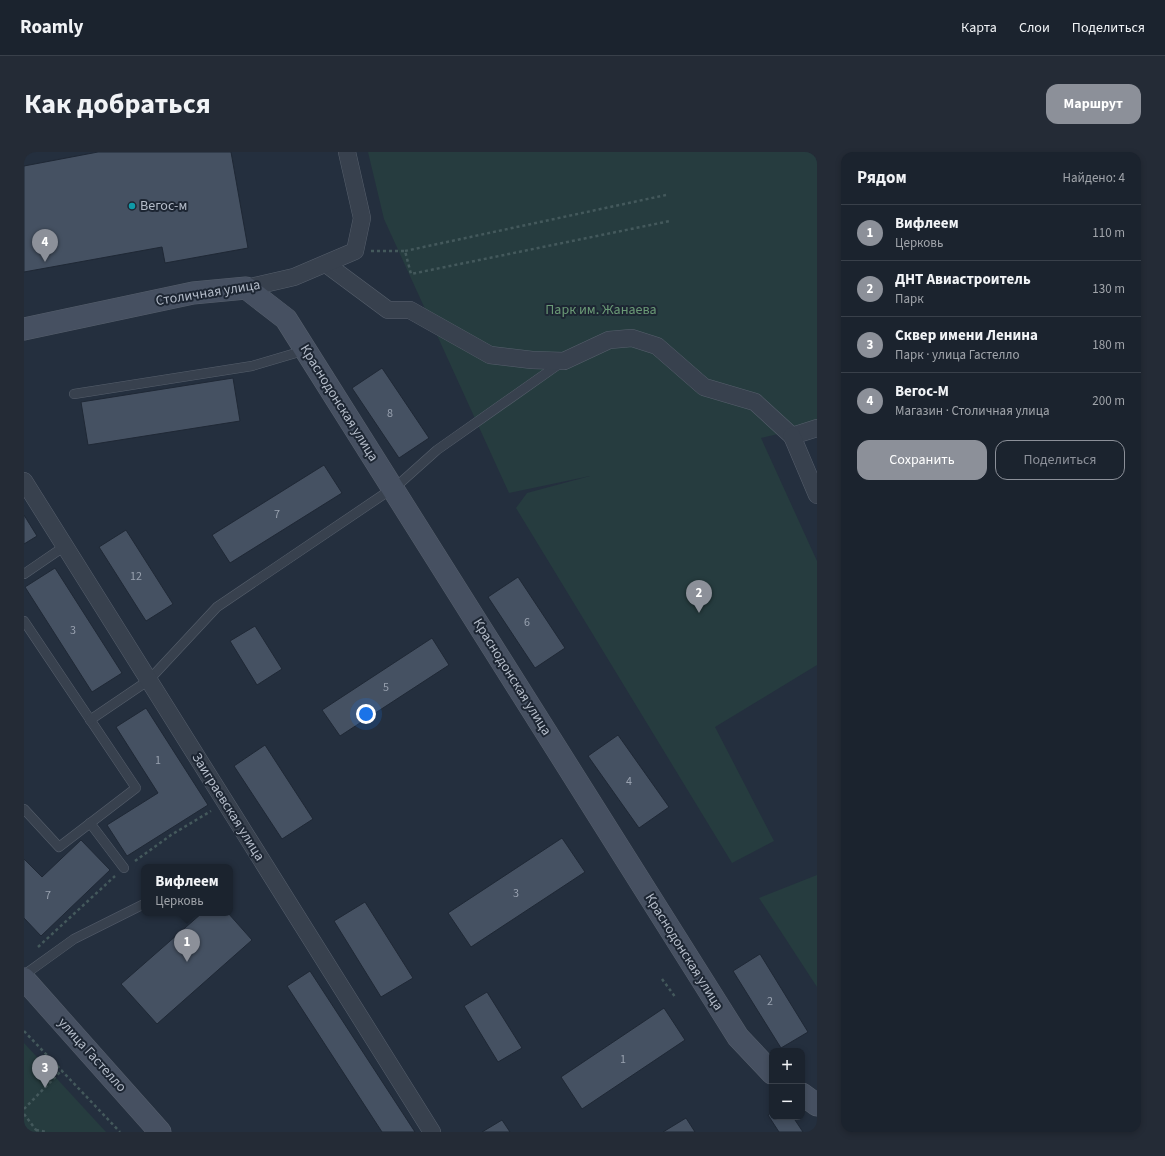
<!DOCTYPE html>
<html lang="ru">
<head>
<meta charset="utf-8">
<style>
	body { margin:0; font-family:"Source Sans 3",sans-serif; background:#242b36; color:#f1f3f6 }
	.controls { position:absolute; right:12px; bottom:12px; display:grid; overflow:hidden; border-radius:8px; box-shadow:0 2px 6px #0003 }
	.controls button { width:36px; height:36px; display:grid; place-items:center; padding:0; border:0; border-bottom:1px solid #39404a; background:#1b232e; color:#f1f3f6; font:20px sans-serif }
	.you { position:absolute; left:342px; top:562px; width:14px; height:14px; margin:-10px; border:3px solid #fff; border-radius:50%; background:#1a73e8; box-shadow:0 0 0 6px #1a73e833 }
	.badge { display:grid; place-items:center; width:26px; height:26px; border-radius:50%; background:#8c9099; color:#fff; font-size:13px; font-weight:700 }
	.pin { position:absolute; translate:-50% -33px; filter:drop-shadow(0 1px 2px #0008) }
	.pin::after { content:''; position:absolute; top:21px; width:14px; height:12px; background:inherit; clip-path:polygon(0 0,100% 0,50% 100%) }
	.popup { position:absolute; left:117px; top:712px; width:92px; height:52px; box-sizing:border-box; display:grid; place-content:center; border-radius:8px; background:#1b232e; filter:drop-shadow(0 1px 3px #0005); font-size:13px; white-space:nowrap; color:#a0a4aa }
	.popup b { font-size:15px; color:#f1f3f6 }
	.popup::after { content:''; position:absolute; left:50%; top:100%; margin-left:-8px; border:8px solid transparent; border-top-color:#1b232e }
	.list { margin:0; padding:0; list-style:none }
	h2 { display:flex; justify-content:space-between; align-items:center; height:52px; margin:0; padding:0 16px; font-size:17px }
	h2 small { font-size:13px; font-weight:400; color:#a0a4aa }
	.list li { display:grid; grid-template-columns:26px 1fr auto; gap:12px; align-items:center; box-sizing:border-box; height:56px; padding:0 16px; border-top:1px solid #39404a }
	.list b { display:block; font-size:15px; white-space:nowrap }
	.list p { margin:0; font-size:13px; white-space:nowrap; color:#a0a4aa }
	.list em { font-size:13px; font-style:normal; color:#a0a4aa }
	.actions { display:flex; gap:8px; padding:12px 16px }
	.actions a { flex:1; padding:9px 0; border:1px solid #8c9099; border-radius:12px; text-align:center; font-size:14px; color:#8c9099 }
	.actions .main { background:#8c9099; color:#fff }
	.map { position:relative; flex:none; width:793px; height:980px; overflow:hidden; border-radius:12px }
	header { display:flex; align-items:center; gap:24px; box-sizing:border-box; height:56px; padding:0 20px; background:#1b232e; border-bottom:1px solid #39404a }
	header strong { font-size:19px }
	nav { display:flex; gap:22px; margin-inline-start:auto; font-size:14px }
	.intro { display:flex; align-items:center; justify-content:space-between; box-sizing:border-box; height:96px; padding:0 24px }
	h1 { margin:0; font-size:28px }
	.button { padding:10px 18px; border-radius:12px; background:#8c9099; color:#fff; font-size:14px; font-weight:700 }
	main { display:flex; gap:24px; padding:0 24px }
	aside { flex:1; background:#1b232e; border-radius:12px; box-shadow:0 2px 6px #0003 }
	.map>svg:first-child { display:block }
	.green { fill:#263c3f }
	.building { fill:#455162; stroke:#1f2835 }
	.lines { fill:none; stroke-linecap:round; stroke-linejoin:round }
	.lane-casing { stroke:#565f6c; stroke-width:10 }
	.street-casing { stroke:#565f6c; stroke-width:18 }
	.secondary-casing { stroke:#565f6c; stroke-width:23 }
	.path { stroke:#44595c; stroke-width:2.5; stroke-dasharray:3 3; stroke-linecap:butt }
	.lane { stroke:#38414e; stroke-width:9 }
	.street { stroke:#38414e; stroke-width:17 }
	.secondary { stroke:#465061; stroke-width:22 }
	.culture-dot { fill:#0f9aa8; stroke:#1d2633; stroke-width:1.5 }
	.labels { text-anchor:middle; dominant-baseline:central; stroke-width:4; stroke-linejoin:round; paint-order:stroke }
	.number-label { font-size:12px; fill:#98a1af }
	.poi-label { font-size:14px; fill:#b4bcc9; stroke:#1d2633; text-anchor:start }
	.street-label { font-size:14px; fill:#b4bcc9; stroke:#1d2633 }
	.park-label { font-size:14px; fill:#6b9a76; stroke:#1d2633 }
</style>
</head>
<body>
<header>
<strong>Roamly</strong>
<nav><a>Карта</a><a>Слои</a><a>Поделиться</a></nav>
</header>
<div class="intro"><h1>Как добраться</h1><a class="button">Маршрут</a></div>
<main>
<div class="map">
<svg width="793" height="980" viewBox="0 0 793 980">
	<rect width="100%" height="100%" fill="#242f3e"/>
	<!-- green -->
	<g class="green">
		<polygon points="344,0 793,0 793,273 737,286 793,409 793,513 691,575 750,689 708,711 492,356 503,341 566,324 485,341 360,67"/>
		<polygon points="793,723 793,835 735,746"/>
		<polygon points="0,891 82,980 0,980"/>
	</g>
	<!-- building -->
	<g class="building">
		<polygon points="74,0 207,0 224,96 141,111 138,95 0,120 0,14"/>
		<polygon points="358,216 405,286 375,306 328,236"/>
		<polygon points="209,226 216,269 64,293 57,250"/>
		<polygon points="300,313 318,341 206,411 188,383"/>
		<polygon points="0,363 13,384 0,392"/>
		<polygon points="102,378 149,452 122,469 75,395"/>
		<polygon points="31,416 98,521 68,540 1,435"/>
		<polygon points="494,425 541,496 511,516 464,445"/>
		<polygon points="231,474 258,517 233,533 206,489"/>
		<polygon points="408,486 425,513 316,584 298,558"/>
		<polygon points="122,556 184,653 103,704 83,673 134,641 92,575"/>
		<polygon points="594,583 645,655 615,676 564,604"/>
		<polygon points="241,593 289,667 258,687 210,614"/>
		<polygon points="538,686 561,720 447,795 424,761"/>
		<polygon points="57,688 86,718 17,784 0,766 0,707 18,725"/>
		<polygon points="341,750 389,826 357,845 310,769"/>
		<polygon points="178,761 204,761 228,788 133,872 97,832"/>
		<polygon points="736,802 784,880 757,896 709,819"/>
		<polygon points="286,819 391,980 358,980 263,834"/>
		<polygon points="463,840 498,896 474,910 440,854"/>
		<polygon points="640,856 661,888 558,957 537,925"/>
		<polygon points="748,960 748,965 769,965 779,980 755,980 744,963"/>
		<polygon points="662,966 671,980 639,980"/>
		<polygon points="478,968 486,980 458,980"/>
	</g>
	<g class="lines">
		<defs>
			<g id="lane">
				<polyline points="50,242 228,214 282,198"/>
				<polyline points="0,422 41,394"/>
				<polyline points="0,469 112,636 35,695 0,657"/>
				<polyline points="66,568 125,528 193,455 375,332 413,298 538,210"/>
				<polyline points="66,671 100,716"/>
				<polyline points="0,823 50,787 120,752"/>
			</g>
			<g id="street">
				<polyline points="302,112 364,158 386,158 466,203 508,208 540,209 585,188 608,186 633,194 680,235 731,250 768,284 793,276"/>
				<polyline points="222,136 270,125 331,99 338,66 323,0"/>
				<polyline points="768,284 793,343"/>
				<polyline points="0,329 408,980"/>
			</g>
			<g id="secondary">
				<polyline points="0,177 169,141 222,136 262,167 714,885 748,921"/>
				<polyline points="0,827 136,980"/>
				<polyline points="778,942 793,953"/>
			</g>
		</defs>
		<!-- lane casing -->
		<use href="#lane" class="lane-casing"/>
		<!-- street casing -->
		<use href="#street" class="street-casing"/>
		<!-- secondary casing -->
		<use href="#secondary" class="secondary-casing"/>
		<!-- path -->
		<g class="path">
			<polyline points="347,99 381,99 387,122 646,69"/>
			<polyline points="381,99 642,43"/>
			<polyline points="111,709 147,683 187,659"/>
			<polyline points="14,795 91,724"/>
			<polyline points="638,827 652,846"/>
			<polyline points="0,879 96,980"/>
			<polyline points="0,957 38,918"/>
			<polyline points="0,962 12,978 10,980"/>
			<polyline points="12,978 23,980"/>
		</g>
		<!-- lane -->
		<use href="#lane" class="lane"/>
		<!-- street -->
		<use href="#street" class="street"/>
		<!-- secondary -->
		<use href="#secondary" class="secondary"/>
	</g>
	<!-- markers -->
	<circle class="culture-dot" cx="108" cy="54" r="4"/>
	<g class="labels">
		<!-- number labels -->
		<g class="number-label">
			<text x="366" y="261">8</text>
			<text x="253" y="362">7</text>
			<text x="112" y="424">12</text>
			<text x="503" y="470">6</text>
			<text x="49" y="478">3</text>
			<text x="362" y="535">5</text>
			<text x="134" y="608">1</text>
			<text x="605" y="629">4</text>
			<text x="492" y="741">3</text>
			<text x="24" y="743">7</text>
			<text x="746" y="849">2</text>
			<text x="599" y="907">1</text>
		</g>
		<!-- poi labels -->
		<g class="poi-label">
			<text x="116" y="54">Вегос-м</text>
		</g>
		<!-- street labels -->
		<g class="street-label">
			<text transform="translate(184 141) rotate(-9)">Столичная улица</text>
			<text transform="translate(315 251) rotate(58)">Краснодонская улица</text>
			<text transform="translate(488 525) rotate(58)">Краснодонская улица</text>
			<text transform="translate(204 655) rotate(58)">Заиграевская улица</text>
			<text transform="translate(660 800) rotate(58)">Краснодонская улица</text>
			<text transform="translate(68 903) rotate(48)">улица Гастелло</text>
		</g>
		<!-- park labels -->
		<g class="park-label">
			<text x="577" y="158">Парк им. Жанаева</text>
		</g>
	</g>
</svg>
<div class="controls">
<button>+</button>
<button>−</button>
</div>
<div class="you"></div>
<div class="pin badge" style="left:163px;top:810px">1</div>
<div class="popup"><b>Вифлеем</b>Церковь</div>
<div class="pin badge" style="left:675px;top:461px">2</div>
<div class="pin badge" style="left:21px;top:936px">3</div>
<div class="pin badge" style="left:21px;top:110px">4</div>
</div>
<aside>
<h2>Рядом<small>Найдено: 4</small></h2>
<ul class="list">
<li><span class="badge">1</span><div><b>Вифлеем</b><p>Церковь</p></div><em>110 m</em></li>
<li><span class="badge">2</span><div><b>ДНТ Авиастроитель</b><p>Парк</p></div><em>130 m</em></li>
<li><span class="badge">3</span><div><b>Сквер имени Ленина</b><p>Парк · улица Гастелло</p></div><em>180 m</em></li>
<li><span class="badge">4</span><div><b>Вегос-М</b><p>Магазин · Столичная улица</p></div><em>200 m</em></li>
</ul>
<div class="actions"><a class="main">Сохранить</a><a>Поделиться</a></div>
</aside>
</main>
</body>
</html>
